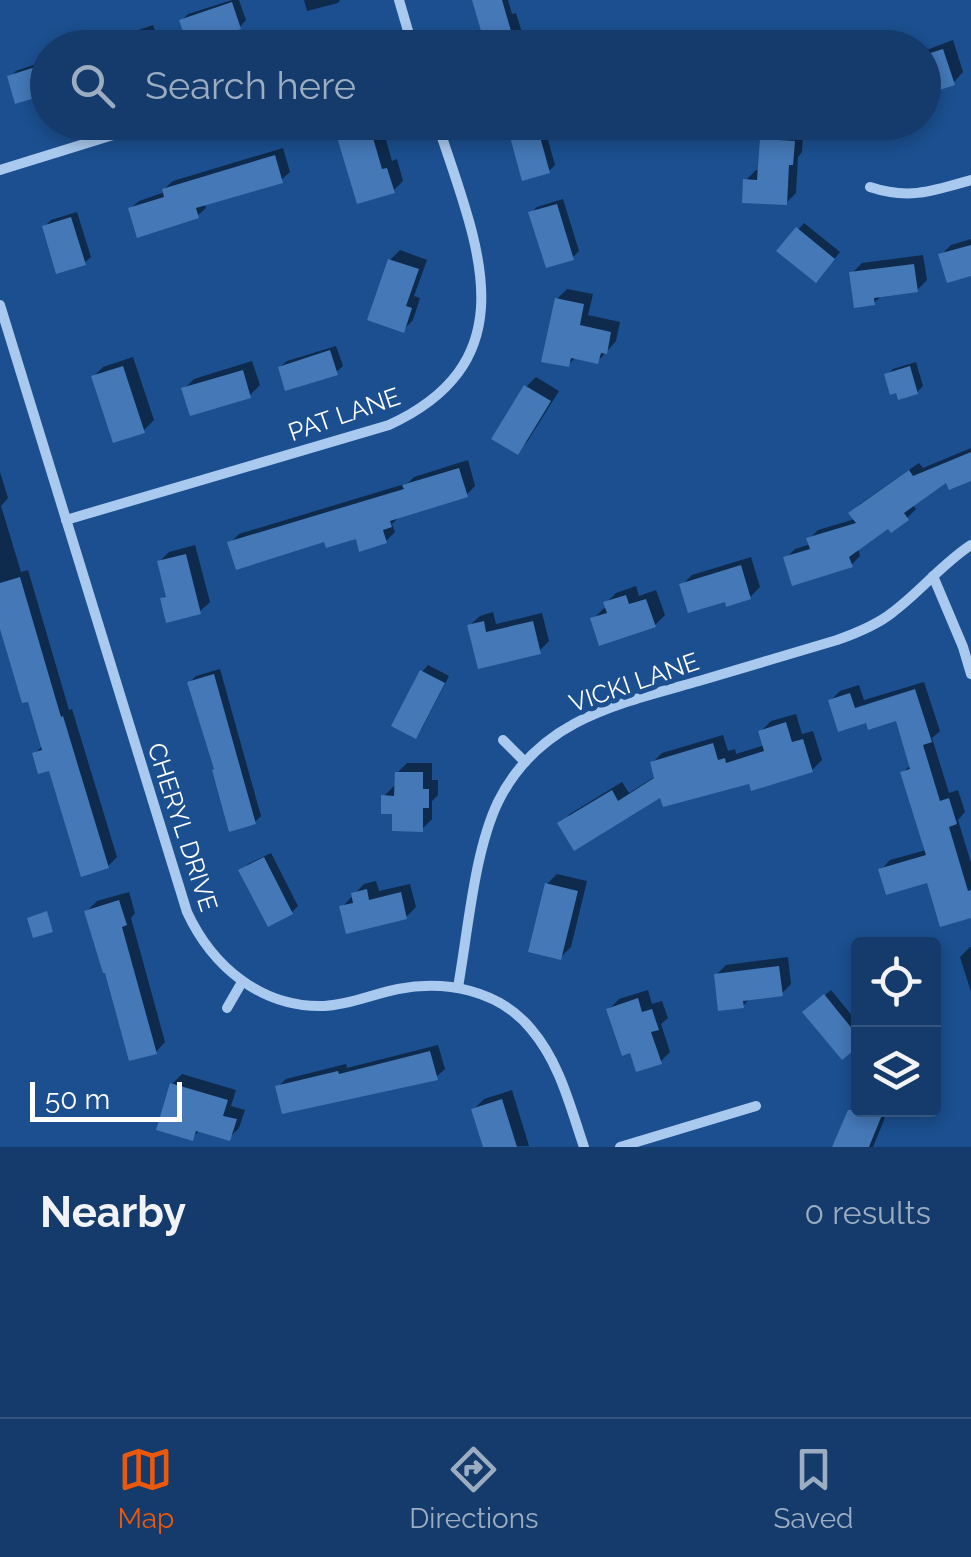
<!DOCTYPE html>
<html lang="en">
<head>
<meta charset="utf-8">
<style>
	body { margin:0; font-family:Raleway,sans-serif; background:#1d4271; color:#f1f3f6 }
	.controls { position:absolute; right:30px; bottom:30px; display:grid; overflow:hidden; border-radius:10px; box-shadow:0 5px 15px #0003 }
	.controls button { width:90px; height:90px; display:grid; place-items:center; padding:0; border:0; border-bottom:2px solid #33557e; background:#143b6b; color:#f1f3f6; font:50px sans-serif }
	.scale { position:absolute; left:30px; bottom:25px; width:152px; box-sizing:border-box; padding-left:10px; border:5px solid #fff; border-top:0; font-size:28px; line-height:35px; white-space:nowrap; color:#fff; -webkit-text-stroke:8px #1b4f8f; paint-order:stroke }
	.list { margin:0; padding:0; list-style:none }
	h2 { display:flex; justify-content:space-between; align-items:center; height:130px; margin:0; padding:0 40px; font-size:42px }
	h2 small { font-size:32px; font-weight:400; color:#9dadc1 }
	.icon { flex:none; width:55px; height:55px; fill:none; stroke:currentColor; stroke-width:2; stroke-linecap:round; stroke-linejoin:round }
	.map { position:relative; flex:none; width:971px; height:1147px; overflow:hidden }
	.search { position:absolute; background:#143b6b; box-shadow:0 5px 15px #0003; left:30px; right:30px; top:30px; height:110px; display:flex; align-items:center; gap:25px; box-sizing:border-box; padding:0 35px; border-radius:55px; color:#9dadc1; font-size:38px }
	.sheet { height:270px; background:#143b6b }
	nav { display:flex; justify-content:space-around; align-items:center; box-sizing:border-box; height:140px; border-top:2px solid #33557e; background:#143b6b; font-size:28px; color:#9dadc1 }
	nav a { display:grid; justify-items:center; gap:5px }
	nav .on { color:#ea580c }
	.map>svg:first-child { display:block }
	.shadow { fill:#0007 }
	.building { fill:#4478b7 }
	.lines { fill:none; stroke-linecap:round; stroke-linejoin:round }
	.minor { stroke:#a9c9ee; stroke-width:10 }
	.labels { text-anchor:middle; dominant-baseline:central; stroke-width:10; stroke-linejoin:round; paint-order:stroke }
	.street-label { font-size:25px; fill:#fff; stroke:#1b4f8f }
</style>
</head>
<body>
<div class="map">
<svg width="971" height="1147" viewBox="0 0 971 1147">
	<rect width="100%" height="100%" fill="#1b4f8f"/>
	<!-- shadow -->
	<g class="shadow">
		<polygon points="232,0 239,0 246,20 240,27 182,20 188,14"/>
		<polygon points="304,0 340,0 338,3 307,11"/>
		<polygon points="475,0 508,0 512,14 516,13 523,36 538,32 543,48 485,48 488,45"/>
		<polygon points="153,25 161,48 86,48"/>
		<polygon points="953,40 963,72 954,82 924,92 924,69 928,67 926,63 924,64 924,51"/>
		<polygon points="48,60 48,91 10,77 16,71"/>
		<polygon points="356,122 381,122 392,161 397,159 403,181 393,191 339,135 349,125"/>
		<polygon points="509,122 543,122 555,165 549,171"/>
		<polygon points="772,130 803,132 802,152 798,157 796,193 786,203 746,180 756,170 760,171 762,140"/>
		<polygon points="283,148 290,172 281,180 204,203 206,208 197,216 130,209 139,201 165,192 164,189 173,181"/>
		<polygon points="563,199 579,251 572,258 531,213 537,207"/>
		<polygon points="77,212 91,257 84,263 45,226 51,220"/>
		<polygon points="804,223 840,252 822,274 780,251"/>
		<polygon points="971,239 971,274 941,255 951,245"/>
		<polygon points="400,250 427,260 414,296 420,298 413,320 403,330 390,260"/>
		<polygon points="923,255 927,280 917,290 883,294 874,303 852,273 862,263"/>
		<polygon points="567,289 593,294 588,315 620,322 616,341 598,361 576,357 568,365 557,299"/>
		<polygon points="336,346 343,366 336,372 280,367 287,361"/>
		<polygon points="133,357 154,420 144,430 93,377 103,367"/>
		<polygon points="252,361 260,385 250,395 184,389 194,379"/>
		<polygon points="916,362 923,386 917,392 887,375 893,369"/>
		<polygon points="536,377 559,391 527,442 518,452 526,387"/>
		<polygon points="971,448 971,479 947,479 912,504 916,509 907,518 889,526 858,548 860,556 851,565 786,558 795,549 811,544 809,539 818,530 855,519 851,513 860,504 919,463 923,468"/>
		<polygon points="468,460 475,486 466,495 400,516 392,524 395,532 386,541 357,536 230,543 239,534 408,483 414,477"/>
		<polygon points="0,472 8,498 1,506 21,572 28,570 69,710 72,709 117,857 108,866 50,768 35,754 43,745 0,621"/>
		<polygon points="195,545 210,602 200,611 163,599 168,594 159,562 169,552"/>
		<polygon points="751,557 760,587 750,597 726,599 682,585 692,575"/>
		<polygon points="636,586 639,596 656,590 665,615 655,625 593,619 603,609 608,607 606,603 616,593"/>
		<polygon points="493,612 496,624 542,613 549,641 539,651 480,666 470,625 480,616"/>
		<polygon points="428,665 449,676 421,730 415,736 422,672"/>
		<polygon points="220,669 261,816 255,822 190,682 196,676"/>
		<polygon points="924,682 940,731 932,738 949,793 958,790 965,812 958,820 971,863 971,916 929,880 881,870 890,860 926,850 902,773 912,764 897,718 868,720 831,700 840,691 859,685 864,700"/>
		<polygon points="796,714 802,734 813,731 822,760 812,770 662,794 560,824 570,814 622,782 629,793 656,776 652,763 662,753 723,735 728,751 735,749 736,754 765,745 761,731 771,721"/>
		<polygon points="407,763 432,763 432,780 438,780 438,795 432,801 432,819 422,829 395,811 384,796 394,786 397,786 397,773"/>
		<polygon points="271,853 298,906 292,912 242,870 248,864"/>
		<polygon points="557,874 587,881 571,947 561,957 547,884"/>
		<polygon points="376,881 379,891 410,884 416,907 406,917 342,907 364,884"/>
		<polygon points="129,892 135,913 131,918 165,1042 156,1052 87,911 97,901"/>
		<polygon points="970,947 971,947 971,992 960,957"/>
		<polygon points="788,957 791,984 781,994 751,997 743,1006 716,975 726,965"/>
		<polygon points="648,990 652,1004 662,1001 668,1018 661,1024 670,1052 660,1062 609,1009 619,999"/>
		<polygon points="831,990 858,1023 858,1044 843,1057 812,1006"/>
		<polygon points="438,1045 445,1069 436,1077 278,1087 286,1079 346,1064 347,1068"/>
		<polygon points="182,1074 236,1090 231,1106 245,1110 239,1128 229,1138 200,1130 192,1138 172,1084"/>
		<polygon points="512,1090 529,1146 486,1147 474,1109 484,1099"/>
		<polygon points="858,1094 858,1110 888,1110 873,1147 835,1147"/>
	</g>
	<!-- building -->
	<g class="building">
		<polygon points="472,0 502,0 516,48 486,48"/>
		<polygon points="232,2 241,29 188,46 179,20"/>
		<polygon points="147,30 153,48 103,48 102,44"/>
		<polygon points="943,49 955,85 924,95 924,55"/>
		<polygon points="48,63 48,94 15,104 7,76"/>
		<polygon points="506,122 536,122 550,173 522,181"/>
		<polygon points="369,124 382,169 387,168 395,193 357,204 336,134"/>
		<polygon points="760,139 795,141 793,165 789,165 787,205 742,203 743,179 757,180"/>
		<polygon points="275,155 283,183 196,208 199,218 137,238 128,208 164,197 162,189"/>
		<polygon points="557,204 574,260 546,268 528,212"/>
		<polygon points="71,217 86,265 56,274 42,226"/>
		<polygon points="796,227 835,259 816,283 776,251"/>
		<polygon points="971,245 971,276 947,283 938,254"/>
		<polygon points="388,259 419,269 406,306 412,308 404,333 367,320"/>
		<polygon points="914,264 918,292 874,298 875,305 854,308 849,272"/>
		<polygon points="555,298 584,304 580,325 611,332 607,354 601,353 598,364 571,358 569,367 541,362"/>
		<polygon points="330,350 338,375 285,391 278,367"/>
		<polygon points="123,366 145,433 113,443 91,376"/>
		<polygon points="910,366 918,394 898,400 896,393 890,395 884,374"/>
		<polygon points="243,370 251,398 190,416 181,388"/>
		<polygon points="524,385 551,401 518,455 491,439"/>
		<polygon points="971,452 971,481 949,490 946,483 904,513 909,520 891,533 888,529 849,557 853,567 792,586 783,557 810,549 806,538 856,523 848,513 909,470 913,476"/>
		<polygon points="459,468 468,497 390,521 392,527 383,530 387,543 359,552 356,539 326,548 324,542 236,570 227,542 404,489 402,485"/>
		<polygon points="186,554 201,614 166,623 160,598 166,597 157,561"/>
		<polygon points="741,565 751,599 726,607 725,602 688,613 679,584"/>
		<polygon points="20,577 61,717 63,716 109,868 81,877 49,771 38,774 32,753 42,750 28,702 22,703 0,629 0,583"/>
		<polygon points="626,595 629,604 646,599 656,627 599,646 590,618 607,613 603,602"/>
		<polygon points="484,621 486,632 533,621 541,654 478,669 467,625"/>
		<polygon points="420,670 445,683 416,739 391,726"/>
		<polygon points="214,674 256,824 229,832 212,770 214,769 187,682"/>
		<polygon points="915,689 932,742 923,745 940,801 949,798 957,824 949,827 968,891 971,890 971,918 940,927 927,883 886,895 878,869 926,855 900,772 910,769 896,721 868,730 866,723 838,732 828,700 850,693 855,708"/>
		<polygon points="786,722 792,742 803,739 813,772 751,791 749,784 663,807 660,798 574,851 557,823 612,790 618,801 654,778 650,762 713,743 718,760 725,758 726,763 764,751 758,731"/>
		<polygon points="395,772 423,772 423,789 429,789 429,808 423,808 423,832 392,831 392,814 381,814 381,795 394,796"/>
		<polygon points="264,857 293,914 268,927 238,870"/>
		<polygon points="545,883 578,891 561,960 528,952"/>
		<polygon points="367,889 369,900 401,892 407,919 346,934 339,906 353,903 351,893"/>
		<polygon points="119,900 127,925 122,927 157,1054 129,1061 105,973 103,973 84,911"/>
		<polygon points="47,911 53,932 33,938 27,918"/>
		<polygon points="779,966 783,996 743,1001 744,1008 718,1011 714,974"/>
		<polygon points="824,994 858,1036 858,1047 842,1060 802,1012"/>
		<polygon points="638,998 642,1012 652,1009 659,1030 651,1032 662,1064 636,1072 630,1053 622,1056 606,1009"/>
		<polygon points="430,1051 438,1080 282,1114 275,1086 338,1071 339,1074"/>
		<polygon points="170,1083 228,1100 223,1116 237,1119 230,1141 196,1131 193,1141 156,1130"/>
		<polygon points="502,1099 517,1147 483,1147 471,1109"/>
		<polygon points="848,1110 884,1110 869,1147 832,1147"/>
	</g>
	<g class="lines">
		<!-- minor -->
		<g class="minor">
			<polyline points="399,0 413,48"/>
			<polyline points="0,170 155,122"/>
			<path d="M870,187c39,13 63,4 101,-7"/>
			<path d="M0,305l187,607c25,54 74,96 137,94 25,-1 49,-12 74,-17 48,-9 101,1 133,40 29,34 39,77 53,118"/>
			<path d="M66,520l323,-95c145,-67 85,-187 48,-303"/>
			<polyline points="933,576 963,647 971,674"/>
			<polyline points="503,740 525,762"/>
			<path d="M458,987c10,-55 16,-135 40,-185 41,-83 120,-98 201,-121 46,-14 92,-27 138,-41 20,-7 40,-15 56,-28 28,-21 49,-48 78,-67"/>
			<polyline points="227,1008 242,982"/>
			<polyline points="620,1147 756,1106"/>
		</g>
	</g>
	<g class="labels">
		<!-- street labels -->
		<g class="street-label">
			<text transform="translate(344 414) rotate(-19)">PAT LANE</text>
			<text transform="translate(634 682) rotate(-19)">VICKI LANE</text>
			<text transform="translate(183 827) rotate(72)">CHERYL DRIVE</text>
		</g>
	</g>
</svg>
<div class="controls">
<button><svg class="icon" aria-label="locate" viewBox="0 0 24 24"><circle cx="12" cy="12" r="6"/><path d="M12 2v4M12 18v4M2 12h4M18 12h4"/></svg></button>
<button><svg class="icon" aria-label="layers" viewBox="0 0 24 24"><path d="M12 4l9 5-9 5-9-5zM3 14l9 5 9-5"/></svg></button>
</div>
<div class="scale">50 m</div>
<div class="search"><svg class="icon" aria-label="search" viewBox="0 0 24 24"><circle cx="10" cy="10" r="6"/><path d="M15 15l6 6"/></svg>Search here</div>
</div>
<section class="sheet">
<h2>Nearby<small>0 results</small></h2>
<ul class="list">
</ul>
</section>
<nav>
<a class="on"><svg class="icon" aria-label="map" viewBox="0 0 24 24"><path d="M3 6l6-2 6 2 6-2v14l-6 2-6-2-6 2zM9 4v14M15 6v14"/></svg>Map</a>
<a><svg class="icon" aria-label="directions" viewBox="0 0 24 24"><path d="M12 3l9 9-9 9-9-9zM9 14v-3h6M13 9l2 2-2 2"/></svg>Directions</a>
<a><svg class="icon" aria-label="saved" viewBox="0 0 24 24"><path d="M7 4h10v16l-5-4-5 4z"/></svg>Saved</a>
</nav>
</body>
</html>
